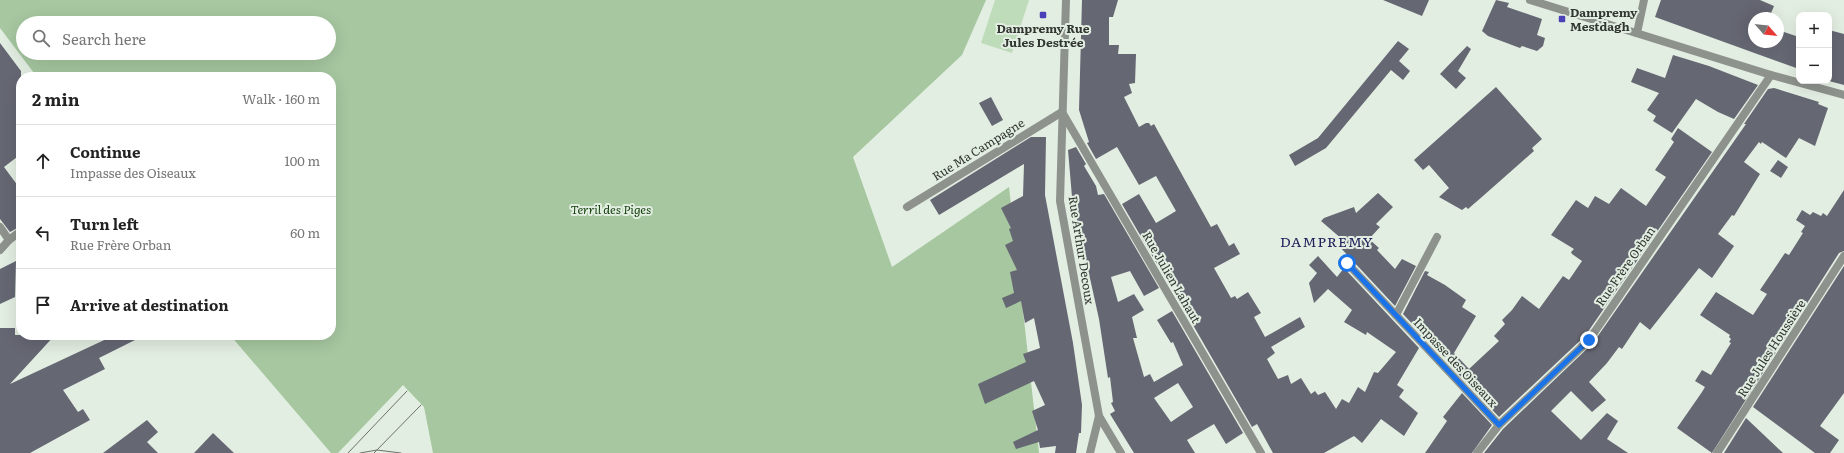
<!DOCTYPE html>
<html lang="en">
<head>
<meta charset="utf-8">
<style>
	body { margin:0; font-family:Literata,serif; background:#f6f6f6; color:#222 }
	.controls { position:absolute; right:12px; top:12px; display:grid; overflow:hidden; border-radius:8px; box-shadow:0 4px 16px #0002 }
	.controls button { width:36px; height:36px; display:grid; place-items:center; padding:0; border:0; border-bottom:1px solid #e0e0e0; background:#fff; color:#222; font:20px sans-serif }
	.compass { position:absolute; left:1748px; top:12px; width:36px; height:36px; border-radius:50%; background:#fff; box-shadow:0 4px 16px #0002; rotate:118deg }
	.stop { position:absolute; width:12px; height:12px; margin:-9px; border:3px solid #1a73e8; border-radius:50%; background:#fff }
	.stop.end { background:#1a73e8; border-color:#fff; box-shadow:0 1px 4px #0008 }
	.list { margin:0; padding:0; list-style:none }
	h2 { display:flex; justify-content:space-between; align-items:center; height:52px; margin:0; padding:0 16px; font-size:17px }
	h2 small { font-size:13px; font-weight:400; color:#767676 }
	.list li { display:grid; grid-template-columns:26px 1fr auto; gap:12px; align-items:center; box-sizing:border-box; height:72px; padding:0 16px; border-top:1px solid #e0e0e0 }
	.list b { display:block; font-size:15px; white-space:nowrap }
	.list p { margin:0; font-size:13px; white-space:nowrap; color:#767676 }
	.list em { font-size:13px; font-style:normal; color:#767676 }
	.icon { flex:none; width:22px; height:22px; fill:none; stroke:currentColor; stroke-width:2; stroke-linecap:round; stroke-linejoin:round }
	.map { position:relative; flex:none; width:1844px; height:453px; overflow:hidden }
	.search { position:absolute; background:#fff; box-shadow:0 4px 16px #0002; left:16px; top:16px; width:320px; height:44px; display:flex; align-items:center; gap:10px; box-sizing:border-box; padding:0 14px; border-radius:22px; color:#767676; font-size:15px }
	.panel { position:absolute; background:#fff; box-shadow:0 4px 16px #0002; left:16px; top:72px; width:320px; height:268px; border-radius:16px }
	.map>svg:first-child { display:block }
	.green { fill:#bedcb9 }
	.forest { fill:#a6c7a0; fill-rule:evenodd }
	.building { fill:#656773; fill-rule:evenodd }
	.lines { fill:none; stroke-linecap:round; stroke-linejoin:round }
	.street { stroke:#8e928d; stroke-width:8 }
	.tram { stroke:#6b716a; stroke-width:1 }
	.route { stroke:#1a73e8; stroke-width:5 }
	.poi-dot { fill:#4841b7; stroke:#e3eee2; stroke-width:1.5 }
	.labels { text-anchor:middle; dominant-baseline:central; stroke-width:4; stroke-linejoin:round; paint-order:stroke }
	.poi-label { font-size:12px; font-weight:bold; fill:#323631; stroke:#e3eee2; text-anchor:start }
	.street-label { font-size:12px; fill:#323631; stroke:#e3eee2 }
	.park-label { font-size:12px; font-style:italic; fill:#15420e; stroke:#e3eee2 }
	.quarter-label { font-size:14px; letter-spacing:1px; fill:#23225b; stroke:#e3eee2 }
</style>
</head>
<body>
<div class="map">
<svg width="1844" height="453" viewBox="0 0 1844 453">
	<rect width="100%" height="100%" fill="#e3eee2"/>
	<!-- green -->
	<polygon class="green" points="995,0 1029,0 1012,53 981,43"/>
	<!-- forest -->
	<path class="forest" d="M0,0h986l-24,55 -109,102 39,110 117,-80 30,266h-606l-9,-46 -21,-22 -65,68h-7l-101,-118h101v-258h-294l-37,-49zM23,23h306v30h-306z"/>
	<!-- building -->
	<g class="building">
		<polygon points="1082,0 1118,0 1113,17 1109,17 1109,45 1119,45 1118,54 1136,54 1135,83 1129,84 1132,93 1124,97 1139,127 1146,123 1149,123 1151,126 1154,124 1211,227 1217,224 1229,246 1234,243 1240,254 1214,268 1231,298 1235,296 1237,299 1248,292 1261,313 1254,317 1265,337 1300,317 1305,327 1271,347 1275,353 1267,359 1278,379 1288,375 1291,384 1301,378 1311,394 1315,391 1318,395 1325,392 1336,409 1342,399 1349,403 1358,387 1365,392 1374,372 1378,373 1396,352 1367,332 1366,335 1344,322 1352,310 1328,289 1314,303 1309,283 1317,273 1309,265 1318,256 1337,277 1344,268 1419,348 1397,385 1404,390 1399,397 1418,413 1404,436 1381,419 1362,443 1354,436 1324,453 1273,453 1257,424 1252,427 1182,306 1187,303 1173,280 1168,283 1122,204 1139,194 1156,223 1176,211 1156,176 1139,185 1117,147 1096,159 1087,143 1089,142 1079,110"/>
		<polygon points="1383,0 1429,0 1422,16"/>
		<polygon points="1496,0 1509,3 1507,7 1542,19 1537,35 1545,38 1543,46 1537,51 1522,46 1520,48 1488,36 1482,31"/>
		<polygon points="1661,0 1760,0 1774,6 1769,18 1754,18 1754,42 1778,42 1778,30 1799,37 1799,69 1655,17"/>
		<polygon points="1829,30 1844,34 1844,85 1829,81"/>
		<polygon points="1398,41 1409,49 1399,61 1410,71 1403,80 1391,70 1326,148 1295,166 1289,155 1318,138"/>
		<polygon points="0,43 21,71 21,154 4,167 21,190 21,226 10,232 0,219"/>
		<polygon points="1467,46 1471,49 1458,71 1466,78 1456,89 1440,74"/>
		<polygon points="1673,55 1709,66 1758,85 1734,119 1718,112 1696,99 1672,133 1653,121 1656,116 1647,110 1659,93 1631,82 1637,68 1665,78"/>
		<polygon points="1496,87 1542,139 1532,148 1534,151 1483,196 1468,209 1466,207 1462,210 1439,197 1449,188 1429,165 1423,170 1414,160"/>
		<polygon points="1774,88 1819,102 1818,104 1828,108 1815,146 1799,138 1786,158 1762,142 1761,144 1759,142 1744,162 1760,174 1734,216 1732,215 1718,234 1734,246 1712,278 1699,268 1650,330 1640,322 1622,349 1619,347 1607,363 1589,382 1606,400 1592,412 1571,391 1551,411 1581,440 1607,413 1618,421 1607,439 1628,453 1484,453 1503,429 1593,343 1746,124 1744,124 1768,89"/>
		<polygon points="991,97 1003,120 992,126 979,103"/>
		<polygon points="1678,128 1712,152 1585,336 1499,417 1448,363 1454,353 1469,369 1499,341 1494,336 1505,324 1502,320 1512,310 1522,296 1539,309 1563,276 1569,280 1582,261 1572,254 1571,252 1574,249 1551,235 1576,200 1588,208 1595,196 1609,204 1621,188 1646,206 1666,177 1655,170 1674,142 1671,139"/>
		<polygon points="1031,137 1046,137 1045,195 1073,343 1082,405 1081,433 1079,433 1076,453 1055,453 1056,446 1040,448 1039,442 1016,449 1013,442 1038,430 1032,411 1045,405 1034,381 985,404 978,384 1026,362 1023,354 1040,348 1034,318 1025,323 1021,301 1006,308 1002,298 1014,293 1010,272 1017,270 1005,245 1013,241 1009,229 1011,228 1001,208 1023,196 1024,164 939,215 930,200"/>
		<path d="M1076,147l10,17 -2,2 12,20 2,9 6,-1 55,94 -15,8 -14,-25 -19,6 7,25 16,-8 10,16 -12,7 5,21h-4l11,39 6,-3 4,8 29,-17 -10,-23 -2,1 -14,-23 15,-9 71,122 -17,11 -12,-20 -27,16 8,13h-61l-24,-39 5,-3 -4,-8 2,-1 -3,-25 -2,1 -9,-59 -27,-122 -4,-47zM1178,383l15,24 -22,15 -17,-24z"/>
		<polygon points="1778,160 1788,167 1781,178 1770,171"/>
		<polygon points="1844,190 1844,251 1839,253 1712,453 1677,428 1702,392 1705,387 1695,381 1702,370 1711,375 1731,343 1729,342 1731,339 1729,337 1730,335 1700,315 1716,292 1753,315 1767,294 1760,290 1762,287 1785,253 1789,255 1803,233 1801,232 1805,226 1796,220 1802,210 1810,215 1813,212 1821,216 1823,213 1827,216"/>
		<polygon points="1378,193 1393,207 1376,224 1380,227 1369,239 1379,248 1377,250 1395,269 1402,259 1416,266 1395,306 1338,245 1343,240 1321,221 1324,218 1354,207 1356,213"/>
		<polygon points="16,261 15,297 0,304 0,269"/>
		<polygon points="1844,266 1844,393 1820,426 1839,440 1830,453 1815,453 1753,407"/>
		<polygon points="1425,271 1429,272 1427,275 1445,285 1466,300 1462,307 1476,316 1451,358 1435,348 1403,314"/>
		<polygon points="0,328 15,328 15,335 55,335 10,384 115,335 145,335 99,358 105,369 63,390 78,412 83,409 90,420 30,453 0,453"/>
		<polygon points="1462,393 1492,425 1472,453 1425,453 1447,421 1443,417"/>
		<polygon points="1746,418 1783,453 1724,453"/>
		<polygon points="147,420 158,432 147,442 158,453 103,453"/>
		<polygon points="213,433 234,453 194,453"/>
	</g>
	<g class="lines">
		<!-- street -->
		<g class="street">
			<polyline points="1066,0 1060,201 1099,416 1090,453"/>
			<polyline points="1530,0 1771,75 1844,95"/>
			<polyline points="1637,33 1644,0"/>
			<polyline points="907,207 1062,112 1261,453"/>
			<polyline points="0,227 9,240 0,250"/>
			<polyline points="9,240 21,231"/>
			<polyline points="1347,263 1499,425"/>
			<polyline points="1396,315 1437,237"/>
			<polyline points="1099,416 1121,453"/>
			<polyline points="1477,453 1499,425 1589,340 1771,75"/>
			<polyline points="1717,453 1844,256"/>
		</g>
		<!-- tram -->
		<g class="tram">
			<polyline points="348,453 407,391"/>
			<polyline points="360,453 377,450 401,453"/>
			<polyline points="374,453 421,405"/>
		</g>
	</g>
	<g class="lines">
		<!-- route -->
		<polyline class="route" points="1347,263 1499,425 1589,340"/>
	</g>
	<!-- markers -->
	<g class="poi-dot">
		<rect x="1039" y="11" width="8" height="8" rx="2"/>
		<rect x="1558" y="15" width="8" height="8" rx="2"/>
	</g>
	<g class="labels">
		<!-- poi labels -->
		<g class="poi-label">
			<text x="1570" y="12">Dampremy<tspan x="1570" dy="14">Mestdagh</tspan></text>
			<text x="1043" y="28" text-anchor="middle">Dampremy Rue<tspan x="1043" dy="14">Jules Destrée</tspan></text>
		</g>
		<!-- street labels -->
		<g class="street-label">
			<text transform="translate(978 149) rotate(-32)">Rue Ma Campagne</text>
			<text transform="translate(1082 250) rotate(81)">Rue Arthur Decoux</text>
			<text transform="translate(1625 266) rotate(-55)">Rue Frère Orban</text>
			<text transform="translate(1172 277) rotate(60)">Rue Julien Lahaut</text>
			<text transform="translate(1771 348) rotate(-57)">Rue Jules Houssière</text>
			<text transform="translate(1456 362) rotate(47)">Impasse des Oiseaux</text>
		</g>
		<!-- park labels -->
		<g class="park-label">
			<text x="611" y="209">Terril des Piges</text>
		</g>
		<!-- quarter labels -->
		<g class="quarter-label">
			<text x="1327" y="241">DAMPREMY</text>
		</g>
	</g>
</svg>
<div class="controls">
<button>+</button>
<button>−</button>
</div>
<svg class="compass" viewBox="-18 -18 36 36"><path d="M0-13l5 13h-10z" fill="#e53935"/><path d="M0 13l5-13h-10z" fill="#767676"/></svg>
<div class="stop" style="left:1347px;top:263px"></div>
<div class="stop end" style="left:1589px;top:340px"></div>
<div class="search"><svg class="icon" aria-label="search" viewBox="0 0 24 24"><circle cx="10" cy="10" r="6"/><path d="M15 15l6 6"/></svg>Search here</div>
<section class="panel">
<h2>2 min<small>Walk · 160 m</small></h2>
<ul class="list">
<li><svg class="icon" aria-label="ahead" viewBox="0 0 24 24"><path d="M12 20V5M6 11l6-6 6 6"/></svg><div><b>Continue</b><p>Impasse des Oiseaux</p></div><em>100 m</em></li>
<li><svg class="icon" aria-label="left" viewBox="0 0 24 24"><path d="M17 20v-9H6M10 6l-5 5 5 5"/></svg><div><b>Turn left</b><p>Rue Frère Orban</p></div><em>60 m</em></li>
<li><svg class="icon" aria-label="arrive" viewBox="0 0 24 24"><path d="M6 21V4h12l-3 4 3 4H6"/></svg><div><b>Arrive at destination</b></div></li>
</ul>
</section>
</div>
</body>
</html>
